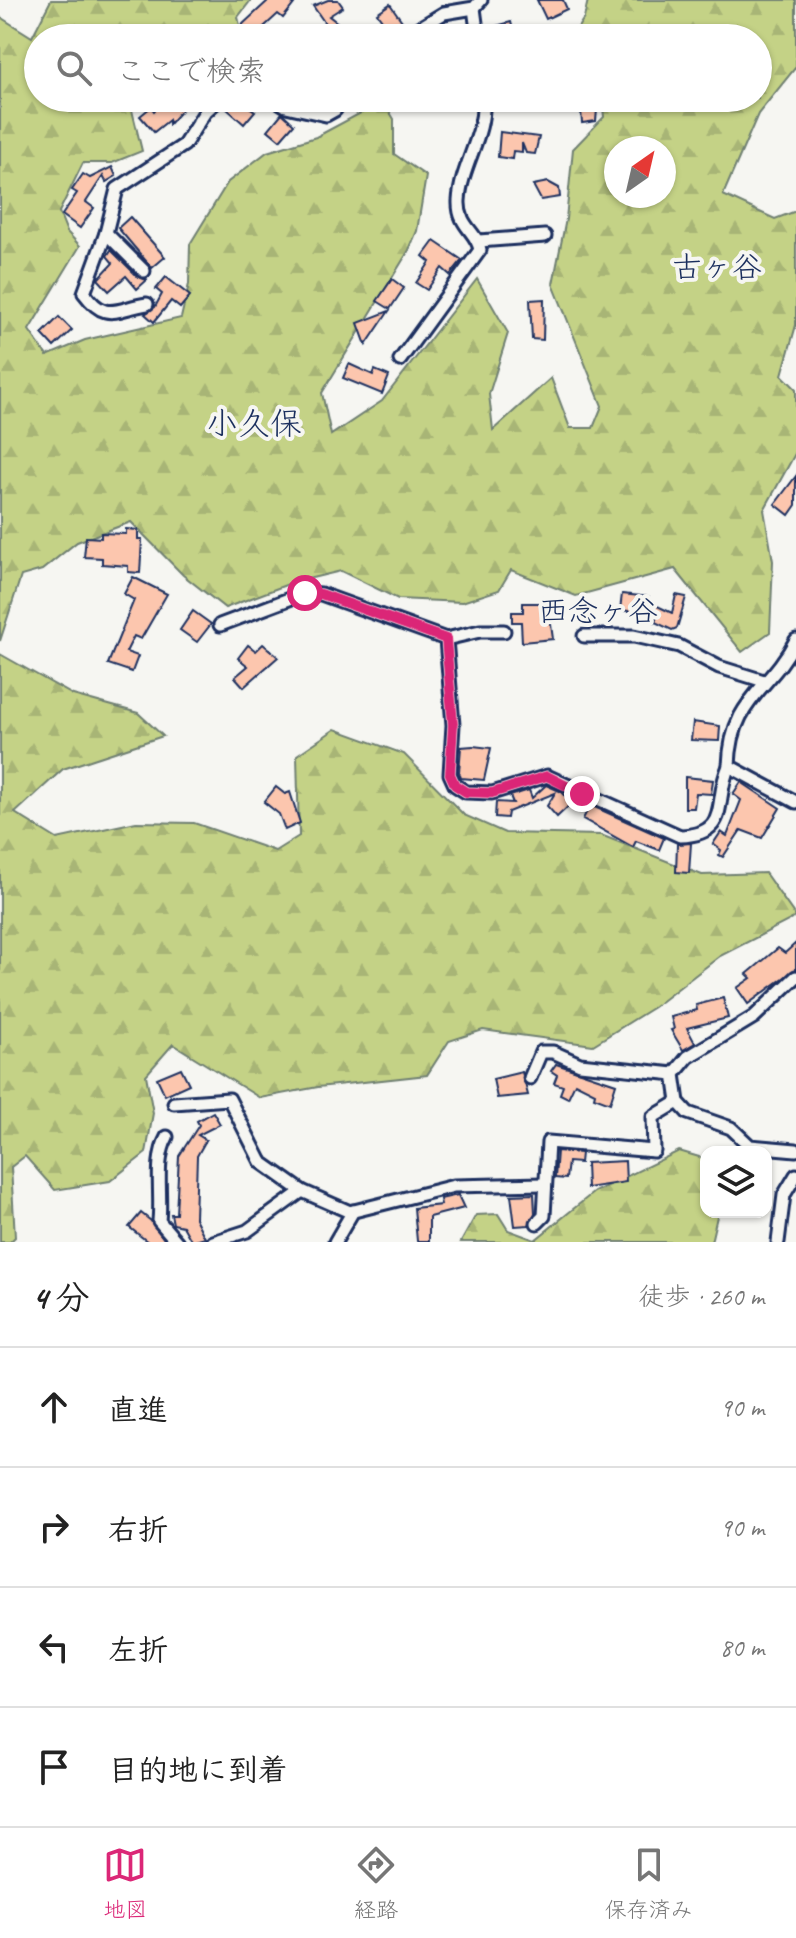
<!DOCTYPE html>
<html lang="ja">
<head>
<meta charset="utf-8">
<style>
	body { margin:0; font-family:Caveat,"Klee One",sans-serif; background:#f6f6f6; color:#222 }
	.controls { position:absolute; right:24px; bottom:24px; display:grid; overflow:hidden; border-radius:16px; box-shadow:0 2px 6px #0004 }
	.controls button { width:72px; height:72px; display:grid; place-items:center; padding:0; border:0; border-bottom:2px solid #e0e0e0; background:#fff; color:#222; font:40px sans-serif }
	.compass { position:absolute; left:604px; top:136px; width:72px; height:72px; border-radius:50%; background:#fff; box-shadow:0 2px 6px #0004; rotate:34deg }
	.stop { position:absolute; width:24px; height:24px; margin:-18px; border:6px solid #db2777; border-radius:50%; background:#fff }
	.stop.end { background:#db2777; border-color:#fff; box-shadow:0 2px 8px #0008 }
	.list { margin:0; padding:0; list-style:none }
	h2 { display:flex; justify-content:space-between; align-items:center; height:104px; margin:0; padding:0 32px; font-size:34px }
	h2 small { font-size:26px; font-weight:400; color:#767676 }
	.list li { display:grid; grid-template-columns:52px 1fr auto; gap:24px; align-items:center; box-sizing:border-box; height:120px; padding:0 32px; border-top:2px solid #e0e0e0 }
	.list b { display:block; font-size:30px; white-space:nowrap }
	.list em { font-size:26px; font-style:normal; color:#767676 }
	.icon { flex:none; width:44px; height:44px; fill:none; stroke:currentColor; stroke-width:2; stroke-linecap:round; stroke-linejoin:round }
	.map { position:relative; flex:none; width:796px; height:1242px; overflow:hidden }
	.search { position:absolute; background:#fff; box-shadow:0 2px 6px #0004; left:24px; right:24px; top:24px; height:88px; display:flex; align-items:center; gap:20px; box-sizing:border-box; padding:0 28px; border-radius:44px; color:#767676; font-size:30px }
	.sheet { height:584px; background:#fff }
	nav { display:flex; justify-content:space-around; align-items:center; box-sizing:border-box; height:112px; border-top:2px solid #e0e0e0; background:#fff; font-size:22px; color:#767676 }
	nav a { display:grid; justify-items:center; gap:4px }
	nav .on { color:#db2777 }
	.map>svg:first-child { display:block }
	.forest { fill:url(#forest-firs); stroke:#708072; stroke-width:2; fill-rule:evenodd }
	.building { fill:#fcc6ae; stroke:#1b2f5e; stroke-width:2 }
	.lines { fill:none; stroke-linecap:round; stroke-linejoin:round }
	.street-casing { stroke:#1b2f5e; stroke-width:17 }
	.street { stroke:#f6f6f2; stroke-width:11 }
	.route { stroke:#db2777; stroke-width:10 }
	.labels { text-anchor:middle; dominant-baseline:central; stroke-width:8; stroke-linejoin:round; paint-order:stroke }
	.neighbourhood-label { font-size:30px; fill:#1b2f5e; stroke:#f6f6f2 }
	.quarter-label { font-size:32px; fill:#1b2f5e; stroke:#f6f6f2 }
</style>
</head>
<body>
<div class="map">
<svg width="796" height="1242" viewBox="0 0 796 1242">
	<defs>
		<pattern id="forest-firs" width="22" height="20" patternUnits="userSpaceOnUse" patternTransform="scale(2)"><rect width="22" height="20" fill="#c4d286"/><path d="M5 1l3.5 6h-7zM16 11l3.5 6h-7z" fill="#a8b576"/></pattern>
	</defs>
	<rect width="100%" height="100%" fill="#f6f6f2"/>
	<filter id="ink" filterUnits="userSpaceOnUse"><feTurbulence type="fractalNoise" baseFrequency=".0125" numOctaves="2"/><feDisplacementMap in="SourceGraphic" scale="16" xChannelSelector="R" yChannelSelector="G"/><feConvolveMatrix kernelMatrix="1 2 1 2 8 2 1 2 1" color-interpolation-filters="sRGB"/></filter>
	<g filter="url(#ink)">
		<!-- forest -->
		<g class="forest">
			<path d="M51,0h200l-13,17 5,21h-205v60h104l-11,8 11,45 -30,12h-29l-24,49 8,20 13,14 -51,84 18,26 38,-16 96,-22 8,-34 1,-40 38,-62 39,-30 49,-15 67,-36 11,18v35l32,22 -9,55 -8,19 -87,143 9,42 51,-34 95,-122 31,54 -19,61 4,36 58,-52 19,50h23l9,-22 -49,-122 13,-65 7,-70 31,-32 -2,-19h156v-60h-187l13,-20 4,-18h208v67l-38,47 -35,81 52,24 21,-8v114l-14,50 14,14v63l-32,58 9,51 -3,71 -28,20 -67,-83 -99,27 -65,-26 -12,20 -37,12 -64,-3 -57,-28 -50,12 -66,25 -42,-33 -52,-53 -54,20 -35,28 -21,6 -21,65v-624l32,20zM616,148h48v48h-48z"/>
			<polygon points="0,654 73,695 138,713 163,736 63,769 15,813 57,839 136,822 194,823 275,851 299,836 297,755 335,729 404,754 464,815 505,833 601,835 702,875 765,873 796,917 720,956 654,1007 593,1045 483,1030 449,1041 427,1075 318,1087 260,1098 173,1044 146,1075 153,1113 146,1153 110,1181 55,1190 25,1156 11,1167 15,1237 10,1242 0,1242"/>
			<polygon points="679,1151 706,1159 706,1212 718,1212 711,1242 461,1242 476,1215 498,1214 508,1230 535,1240 594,1192"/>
		</g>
		<!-- building -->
		<g class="building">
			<polygon points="269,0 288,0 294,4 283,18 278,14 253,37 242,25"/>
			<polygon points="328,0 338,0 343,7 329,16 357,38 327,38 331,32 313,6"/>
			<polygon points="537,0 563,0 567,9 546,19"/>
			<polygon points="390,4 404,24 391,33 377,13"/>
			<polygon points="511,22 514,34 486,38 485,29"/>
			<polygon points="166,98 192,98 169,124 169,120 154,132 140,116 151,107 154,111"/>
			<polygon points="236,98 255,111 244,124 227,109"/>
			<polygon points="580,98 598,98 596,121 582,123"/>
			<polygon points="282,113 294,124 280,140 268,130"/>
			<polygon points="500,132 539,137 535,154 526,153 522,143 522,152 513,151 512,159 498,157"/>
			<polygon points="112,167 116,176 106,182 103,176 86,202 94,208 80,228 62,215 77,193 72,190 83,174 90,178"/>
			<polygon points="548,182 559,188 560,197 541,200 533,185"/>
			<polygon points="130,217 165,257 152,268 118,228"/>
			<polygon points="434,241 462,260 450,275 442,268 427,290 416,283 430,262 423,256"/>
			<polygon points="111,250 138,277 147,280 137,289 126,276 109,291 98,279 113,263 107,256"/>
			<polygon points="166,277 190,296 180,308 171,301 154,322 145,314 155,307 162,294 156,289"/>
			<polygon points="392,279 404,288 390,309 377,301"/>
			<polygon points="544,299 543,340 532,339 530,300"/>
			<polygon points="389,311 366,345 358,323"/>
			<polygon points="59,317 72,330 54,347 42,334"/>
			<polygon points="349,364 373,375 375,370 389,376 382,394 343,378"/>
			<polygon points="796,476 796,505 789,515 775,504"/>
			<polygon points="126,529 138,530 138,539 142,539 140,573 128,572 128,566 102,564 102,558 84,557 86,537 101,538 101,533 126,534"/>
			<polygon points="133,577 167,594 141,639 134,636 126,652 138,656 132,672 108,664 134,600 124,594"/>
			<polygon points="622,594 649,597 649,602 672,613 676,595 686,597 677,628 672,630 655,622 658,614 620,610"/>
			<polygon points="523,603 548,603 553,639 522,642 521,622 512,622 512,612 523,612"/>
			<polygon points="193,611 211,624 197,642 180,630"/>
			<polygon points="263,644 278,657 244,687 235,677 248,666 238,658 248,645 256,651"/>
			<polygon points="693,722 720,726 719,741 691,740"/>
			<polygon points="473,746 491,748 484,780 461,778 459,772 461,747"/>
			<polygon points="685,777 713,780 711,794 696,793 694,808 685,808"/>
			<polygon points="741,782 780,808 762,838 741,830 723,857 719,855 721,850 713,844 721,832 727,836 741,800 733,794"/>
			<polygon points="546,785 562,792 572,803 557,817 547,806 555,793 508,812 507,818 495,817 496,802 513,803 510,796 529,790 532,798"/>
			<polygon points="276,787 285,794 290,792 300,823 285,830 279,814 264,802"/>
			<polygon points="590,805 664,838 659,850 636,841 633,847 583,819"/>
			<polygon points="691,843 689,873 676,872 677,844"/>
			<polygon points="796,943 796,969 748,1004 737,988 751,978 747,974 778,948 785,953"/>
			<polygon points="723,998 728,1018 687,1028 695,1043 683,1050 671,1030 674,1029 671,1017 697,1010 696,1005"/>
			<polygon points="556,1064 616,1084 610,1103 594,1097 595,1093 575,1083 568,1098 560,1094 563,1086 554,1083 557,1075 551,1071"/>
			<polygon points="181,1068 189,1084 165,1095 157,1078"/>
			<polygon points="522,1072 528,1095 497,1098 493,1079"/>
			<polygon points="213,1112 220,1124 198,1135 206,1140 197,1156 195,1218 205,1238 192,1242 183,1226 173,1224 171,1214 176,1214 179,1156 199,1125 197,1121"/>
			<polygon points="557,1151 581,1153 580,1163 568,1162 566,1179 555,1178"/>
			<polygon points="625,1161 626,1182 587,1188 586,1163"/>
			<polygon points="534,1194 535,1213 529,1225 515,1226 511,1195"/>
			<polygon points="458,1195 464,1208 429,1217 429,1241 417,1241 414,1208 441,1205 440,1199"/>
			<polygon points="141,1213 151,1221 166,1242 148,1242 129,1227"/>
		</g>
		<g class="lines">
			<defs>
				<g id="street">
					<polyline points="474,8 478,38"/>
					<polyline points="403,38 444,13 474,8 481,0"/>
					<polyline points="273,98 286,106 326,115 335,110 342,98"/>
					<polyline points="106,233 144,271"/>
					<polyline points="479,241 545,236"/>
					<path d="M147,304c-32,5 -41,19 -63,-11l22,-60 11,-44 67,-44 21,-33 15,-14"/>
					<path d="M400,360l80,-110c-3,-19 -22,-23 -21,-49 2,-36 27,-66 24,-103"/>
					<polyline points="220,625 305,593 321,594 446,639 480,631 504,631"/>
					<polyline points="584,636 634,636 679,646 719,667 764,681"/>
					<path d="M446,639l7,86 -3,49 5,11 11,7 26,1 55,-17 133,60c52,-2 33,-35 49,-70"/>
					<path d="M796,640c-27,52 -65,58 -67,126l67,36"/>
					<polyline points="796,977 754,1017 688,1057 674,1074 678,1102 688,1113 731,1128 750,1146 796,1150"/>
					<polyline points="530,1078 541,1052 553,1052 580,1064 674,1074"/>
					<polyline points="174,1103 229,1099 261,1162 302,1191 350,1212 454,1186 544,1184"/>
					<path d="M167,1137c-13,23 -5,57 -8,84l18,21"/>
					<polyline points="537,1223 544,1216 548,1142 654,1151 653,1117 678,1102"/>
					<polyline points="213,1242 247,1231 302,1191"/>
					<polyline points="335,1242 353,1211"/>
					<polyline points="778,1242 784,1195 796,1175"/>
				</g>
			</defs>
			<!-- street casing -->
			<use href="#street" class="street-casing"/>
			<!-- street -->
			<use href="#street" class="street"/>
		</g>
	</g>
	<g class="lines" filter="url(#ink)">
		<!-- route -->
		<polyline class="route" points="305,593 321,594 446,639 453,725 450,774 455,785 466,792 492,793 547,776 582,794"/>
	</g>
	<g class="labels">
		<!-- neighbourhood labels -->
		<g class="neighbourhood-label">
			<text x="717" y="267">古ヶ谷</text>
			<text x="598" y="611">西念ヶ谷</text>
		</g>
		<!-- quarter labels -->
		<g class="quarter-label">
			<text x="254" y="423">小久保</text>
		</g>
	</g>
</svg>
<div class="controls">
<button><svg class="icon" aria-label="layers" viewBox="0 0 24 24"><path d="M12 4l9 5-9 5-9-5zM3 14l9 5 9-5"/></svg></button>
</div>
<svg class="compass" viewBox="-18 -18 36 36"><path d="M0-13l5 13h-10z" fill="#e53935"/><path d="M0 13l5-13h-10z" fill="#767676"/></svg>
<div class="stop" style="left:305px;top:593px"></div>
<div class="stop end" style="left:582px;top:794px"></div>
<div class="search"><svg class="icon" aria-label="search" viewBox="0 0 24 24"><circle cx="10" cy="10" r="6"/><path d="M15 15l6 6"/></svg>ここで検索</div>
</div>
<section class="sheet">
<h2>4 分<small>徒歩 · 260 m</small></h2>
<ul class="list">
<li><svg class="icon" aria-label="ahead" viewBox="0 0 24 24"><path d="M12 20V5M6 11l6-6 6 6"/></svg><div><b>直進</b></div><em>90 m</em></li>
<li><svg class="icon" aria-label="right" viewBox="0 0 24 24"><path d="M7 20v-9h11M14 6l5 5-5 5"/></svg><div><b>右折</b></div><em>90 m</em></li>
<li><svg class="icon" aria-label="left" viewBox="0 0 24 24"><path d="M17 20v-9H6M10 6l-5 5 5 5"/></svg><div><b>左折</b></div><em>80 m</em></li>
<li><svg class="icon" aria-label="arrive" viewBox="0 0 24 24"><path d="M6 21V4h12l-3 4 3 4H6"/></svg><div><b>目的地に到着</b></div></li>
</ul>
</section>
<nav>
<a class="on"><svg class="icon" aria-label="map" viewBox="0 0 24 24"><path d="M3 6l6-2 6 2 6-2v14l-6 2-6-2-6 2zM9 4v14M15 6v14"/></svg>地図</a>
<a><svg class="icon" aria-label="directions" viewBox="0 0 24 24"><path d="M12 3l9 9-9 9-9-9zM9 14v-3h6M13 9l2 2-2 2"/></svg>経路</a>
<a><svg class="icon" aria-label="saved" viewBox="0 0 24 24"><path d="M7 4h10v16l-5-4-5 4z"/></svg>保存済み</a>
</nav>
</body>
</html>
